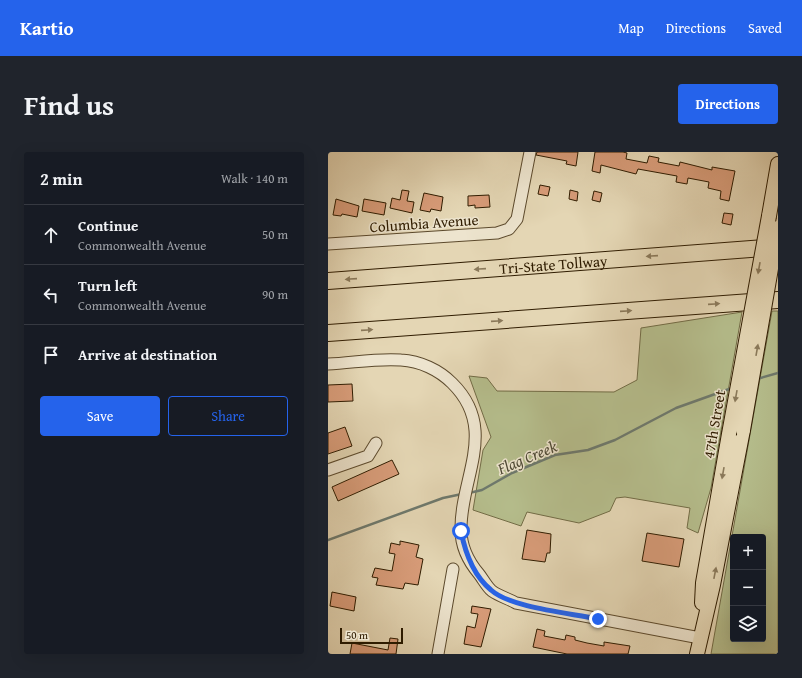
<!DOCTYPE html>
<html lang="en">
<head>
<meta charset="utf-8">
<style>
	body { margin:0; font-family:"Gentium Book Plus",serif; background:#20242c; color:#f1f3f6 }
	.controls { position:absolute; right:12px; bottom:12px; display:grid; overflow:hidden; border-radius:4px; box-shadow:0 4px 16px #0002 }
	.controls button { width:36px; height:36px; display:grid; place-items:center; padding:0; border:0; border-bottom:1px solid #363941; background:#171b24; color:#f1f3f6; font:20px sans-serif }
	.scale { position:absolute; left:12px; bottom:10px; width:63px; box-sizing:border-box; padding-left:4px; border:2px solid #2f1c00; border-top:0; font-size:11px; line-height:14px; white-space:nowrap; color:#2f1c00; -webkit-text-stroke:3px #ede4ce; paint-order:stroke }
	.stop { position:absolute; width:12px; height:12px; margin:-9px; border:3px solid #2563eb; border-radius:50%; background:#fff }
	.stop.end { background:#2563eb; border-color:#fff; box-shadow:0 1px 4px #0008 }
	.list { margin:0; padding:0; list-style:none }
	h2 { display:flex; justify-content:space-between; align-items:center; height:52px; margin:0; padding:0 16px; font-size:17px }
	h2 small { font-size:13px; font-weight:400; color:#9ea1a6 }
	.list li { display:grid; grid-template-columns:26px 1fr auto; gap:12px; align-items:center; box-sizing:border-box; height:60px; padding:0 16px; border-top:1px solid #363941 }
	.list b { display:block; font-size:15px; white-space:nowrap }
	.list p { margin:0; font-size:13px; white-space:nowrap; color:#9ea1a6 }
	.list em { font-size:13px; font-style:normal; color:#9ea1a6 }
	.actions { display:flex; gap:8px; padding:12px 16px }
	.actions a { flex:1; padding:9px 0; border:1px solid #2563eb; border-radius:4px; text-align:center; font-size:14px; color:#2563eb }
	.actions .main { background:#2563eb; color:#fff }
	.icon { flex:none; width:22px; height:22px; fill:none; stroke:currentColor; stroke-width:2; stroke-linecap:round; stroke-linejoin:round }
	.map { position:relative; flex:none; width:450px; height:502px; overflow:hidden; border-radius:4px }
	header { display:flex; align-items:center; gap:24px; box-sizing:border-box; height:56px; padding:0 20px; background:#2563eb; color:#fff }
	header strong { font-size:19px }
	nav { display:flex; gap:22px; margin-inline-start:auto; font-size:14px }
	.intro { display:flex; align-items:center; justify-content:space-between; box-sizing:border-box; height:96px; padding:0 24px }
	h1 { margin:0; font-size:28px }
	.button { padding:10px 18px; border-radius:4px; background:#2563eb; color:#fff; font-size:14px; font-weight:700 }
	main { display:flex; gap:24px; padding:0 24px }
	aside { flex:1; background:#171b24; border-radius:4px; box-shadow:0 4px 16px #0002 }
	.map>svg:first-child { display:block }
	.green { fill:#b5bd8c; stroke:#726c46; fill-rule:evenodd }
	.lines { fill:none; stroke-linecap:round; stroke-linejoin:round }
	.stream { stroke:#6e796d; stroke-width:2.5 }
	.building { fill:#d89c79; stroke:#2f1c00 }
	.minor-casing { stroke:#5c4a2d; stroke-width:13 }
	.major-casing { stroke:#2f1c00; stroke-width:16 }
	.highway-casing { stroke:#2f1c00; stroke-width:18 }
	.minor { stroke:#ede4ce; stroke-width:11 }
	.major { stroke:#e4d6b4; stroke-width:14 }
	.highway { stroke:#e4d6b4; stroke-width:16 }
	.major-bridge-casing { stroke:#2f1c00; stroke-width:16; stroke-linecap:butt }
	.major-bridge { stroke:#e4d6b4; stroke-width:14 }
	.oneway { fill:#8a795a }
	.route { stroke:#2563eb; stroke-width:5 }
	.labels { text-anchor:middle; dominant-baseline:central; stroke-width:3; stroke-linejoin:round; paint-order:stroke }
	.street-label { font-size:15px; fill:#2f1c00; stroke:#ede4ce }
	.water-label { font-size:16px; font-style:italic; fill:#4e4a36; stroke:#ede4ce }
</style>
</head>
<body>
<header>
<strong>Kartio</strong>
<nav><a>Map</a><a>Directions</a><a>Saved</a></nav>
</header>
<div class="intro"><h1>Find us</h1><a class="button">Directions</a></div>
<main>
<aside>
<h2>2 min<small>Walk · 140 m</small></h2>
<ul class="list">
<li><svg class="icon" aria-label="ahead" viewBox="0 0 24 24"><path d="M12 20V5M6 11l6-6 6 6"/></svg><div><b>Continue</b><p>Commonwealth Avenue</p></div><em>50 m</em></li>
<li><svg class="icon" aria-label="left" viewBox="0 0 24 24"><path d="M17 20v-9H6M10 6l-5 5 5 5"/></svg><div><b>Turn left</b><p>Commonwealth Avenue</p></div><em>90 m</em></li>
<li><svg class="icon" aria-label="arrive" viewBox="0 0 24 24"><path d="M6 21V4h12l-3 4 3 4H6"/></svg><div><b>Arrive at destination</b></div></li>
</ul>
<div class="actions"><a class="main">Save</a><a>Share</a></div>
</aside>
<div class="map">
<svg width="450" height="502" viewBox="0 0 450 502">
	<rect width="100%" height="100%" fill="#e4d6b4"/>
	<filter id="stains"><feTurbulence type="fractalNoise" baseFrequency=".005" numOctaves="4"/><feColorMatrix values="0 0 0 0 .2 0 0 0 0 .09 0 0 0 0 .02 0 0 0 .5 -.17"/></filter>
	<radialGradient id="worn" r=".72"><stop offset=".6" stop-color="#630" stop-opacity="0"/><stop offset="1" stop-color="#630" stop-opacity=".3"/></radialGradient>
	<!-- green -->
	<g class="green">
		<path d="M444,159h6v343h-67zM405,385h30v102h-30z"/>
		<polygon points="414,160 383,336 370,381 359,376 362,356 297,345 288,346 282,359 251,371 199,360 193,374 145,358 155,298 163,285 141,224 159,226 169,239 286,240 309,228 313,176"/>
	</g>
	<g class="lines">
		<!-- stream -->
		<g class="stream">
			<polyline points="429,227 450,221"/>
			<polyline points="141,341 154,338 184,321 227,303 260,298 287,288 348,256 404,236"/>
			<polyline points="0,388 115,346 134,342"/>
		</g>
	</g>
	<!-- building -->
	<g class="building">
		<polygon points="209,0 250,0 248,14 238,12 239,9 208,3"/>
		<polygon points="267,0 295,0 299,1 298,7 319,11 321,4 331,6 330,10 351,14 352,10 384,18 384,15 407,19 401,49 392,47 393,39 380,36 381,30 360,26 359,32 348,30 349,24 310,17 308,22 273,13 272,21 264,19"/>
		<polygon points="212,33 222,35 220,44 210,42"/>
		<polygon points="74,38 81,39 79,49 86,50 84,61 62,56 64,46 72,48"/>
		<polygon points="242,38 250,40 249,49 241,47"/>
		<polygon points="266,39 274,41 272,50 264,48"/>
		<polygon points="96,41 115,45 113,59 103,57 102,60 92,58"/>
		<polygon points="161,43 162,55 147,56 147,53 140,54 140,44"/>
		<polygon points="8,47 31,54 29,65 14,62 13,64 5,63"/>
		<polygon points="36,47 58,51 56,63 34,59"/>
		<polygon points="396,61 405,62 403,73 394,71"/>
		<polygon points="24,232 25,249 0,250 0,233"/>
		<polygon points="17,275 24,294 0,302 0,281"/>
		<polygon points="64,308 71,322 10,349 4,335"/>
		<polygon points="199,378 223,382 222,401 219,401 217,410 194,407"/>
		<polygon points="319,381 356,387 351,415 314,409"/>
		<polygon points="72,389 91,393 88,405 95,407 90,433 77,431 75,437 48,433 50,426 44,425 47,416 64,419 67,402 61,401 63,391 72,393"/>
		<polygon points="4,440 28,445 26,459 2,454"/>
		<polygon points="144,454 163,457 153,495 136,492 139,474 147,476 150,462 143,461"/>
		<polygon points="209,477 217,479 216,484 237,488 238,483 247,485 247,488 259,491 276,494 276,490 302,494 300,502 239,502 205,495"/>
		<polygon points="62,486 70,487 68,502 22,502 24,491 60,498"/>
	</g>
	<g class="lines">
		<defs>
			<g id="minor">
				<polyline points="0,92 169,81 181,77 189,67 202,0"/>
				<path d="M0,212c24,-1 49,-6 73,-4 19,1 38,10 51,23 47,46 8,95 9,147 0,16 8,32 18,44 4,5 8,13 13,17 7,5 17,8 24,12l184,35"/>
				<polyline points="0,318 40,304 48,291"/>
				<polyline points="110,502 125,417"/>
			</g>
			<g id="major">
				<polyline points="441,64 450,12"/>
				<polyline points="374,451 375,431 401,282"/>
				<polyline points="369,502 385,433 415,278"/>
			</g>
			<g id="highway">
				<path id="s1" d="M0,129l449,-34"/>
				<polyline points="0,181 450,148"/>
			</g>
		</defs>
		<!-- minor casing -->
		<use href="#minor" class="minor-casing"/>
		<!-- major casing -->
		<use href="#major" class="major-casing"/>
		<!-- highway casing -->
		<use href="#highway" class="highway-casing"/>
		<!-- minor -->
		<use href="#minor" class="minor"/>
		<!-- major -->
		<use href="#major" class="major"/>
		<!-- highway -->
		<use href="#highway" class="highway"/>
		<defs>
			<g id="major-bridge">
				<polyline points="415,278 450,76"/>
				<polyline points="401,282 441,64"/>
			</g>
		</defs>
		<!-- major-bridge casing -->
		<use href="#major-bridge" class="major-bridge-casing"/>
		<!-- major-bridge -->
		<use href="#major-bridge" class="major-bridge"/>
	</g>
	<!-- one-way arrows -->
	<defs><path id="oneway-solid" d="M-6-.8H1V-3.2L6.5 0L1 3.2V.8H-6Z"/></defs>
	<g class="oneway">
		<use href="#oneway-solid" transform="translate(324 104) rotate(176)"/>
		<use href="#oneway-solid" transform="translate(431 116) rotate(100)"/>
		<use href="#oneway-solid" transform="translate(152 117) rotate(176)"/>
		<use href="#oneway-solid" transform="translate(23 127) rotate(176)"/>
		<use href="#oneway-solid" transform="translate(386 152) rotate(-4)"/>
		<use href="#oneway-solid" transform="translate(298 159) rotate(-4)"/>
		<use href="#oneway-solid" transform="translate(169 169) rotate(-4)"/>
		<use href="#oneway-solid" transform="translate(39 178) rotate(-4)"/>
		<use href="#oneway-solid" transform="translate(429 198) rotate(-80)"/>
		<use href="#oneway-solid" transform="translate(408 244) rotate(100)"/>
		<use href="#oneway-solid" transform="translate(395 321) rotate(100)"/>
		<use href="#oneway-solid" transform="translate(387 421) rotate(-79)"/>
	</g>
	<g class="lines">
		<!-- route -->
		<path class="route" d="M133,379c4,21 13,45 30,59 20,18 79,23 107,29"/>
	</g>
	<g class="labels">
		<!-- street labels -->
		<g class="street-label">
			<text transform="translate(96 71) rotate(-4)">Columbia Avenue</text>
			<text stroke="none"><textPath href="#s1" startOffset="226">Tri-State Tollway</textPath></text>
			<text transform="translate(386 272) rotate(-80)">47th Street</text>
		</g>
		<!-- water labels -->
		<g class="water-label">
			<text transform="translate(199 305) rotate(-23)">Flag Creek</text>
		</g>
	</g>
	<rect width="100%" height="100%" filter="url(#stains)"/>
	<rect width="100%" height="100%" fill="url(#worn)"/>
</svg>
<div class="controls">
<button>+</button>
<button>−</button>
<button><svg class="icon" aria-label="layers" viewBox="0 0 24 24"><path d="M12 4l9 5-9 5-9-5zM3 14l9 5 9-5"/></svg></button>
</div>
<div class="scale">50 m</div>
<div class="stop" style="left:133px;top:379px"></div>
<div class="stop end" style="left:270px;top:467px"></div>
</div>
</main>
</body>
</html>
